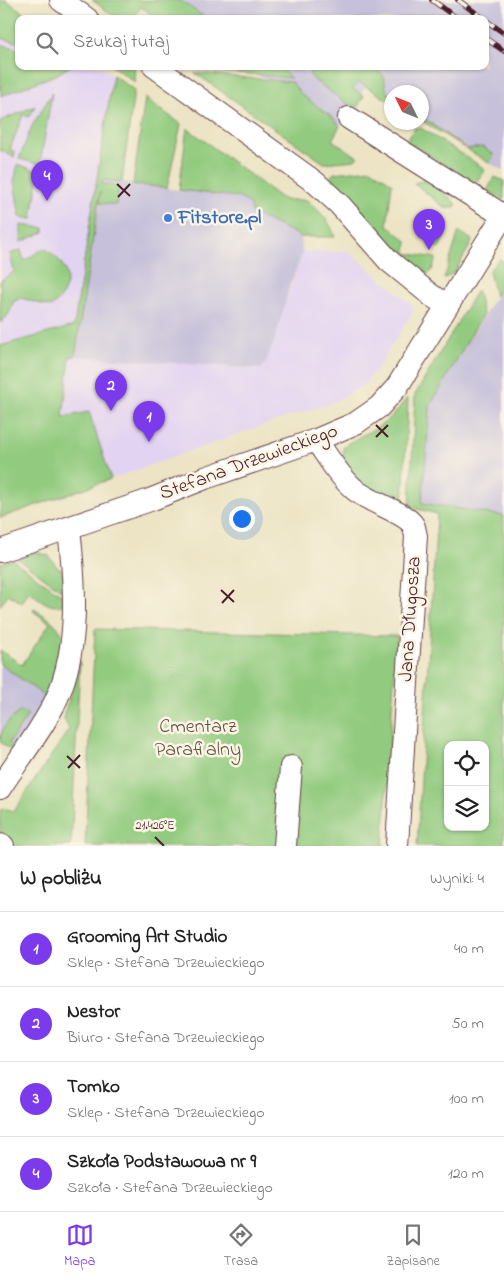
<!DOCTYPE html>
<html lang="pl">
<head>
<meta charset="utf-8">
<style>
	body { margin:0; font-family:"Indie Flower",sans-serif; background:#f6f6f6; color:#222 }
	.controls { position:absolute; right:15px; bottom:15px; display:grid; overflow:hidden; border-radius:10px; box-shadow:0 1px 4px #0004 }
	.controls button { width:45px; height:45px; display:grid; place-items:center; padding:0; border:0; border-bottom:1px solid #e0e0e0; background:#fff; color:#222; font:25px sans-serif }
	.compass { position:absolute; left:384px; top:85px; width:45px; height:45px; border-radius:50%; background:#fff; box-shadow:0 1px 4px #0004; rotate:313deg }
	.you { position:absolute; left:241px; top:518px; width:18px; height:18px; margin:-12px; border:4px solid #fff; border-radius:50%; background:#1a73e8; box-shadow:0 0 0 8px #1a73e833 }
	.badge { display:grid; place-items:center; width:32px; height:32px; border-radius:50%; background:#7c3aed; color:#fff; font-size:16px; font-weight:700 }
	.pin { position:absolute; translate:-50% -41px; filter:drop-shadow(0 1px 2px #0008) }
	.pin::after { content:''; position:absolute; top:26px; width:18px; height:15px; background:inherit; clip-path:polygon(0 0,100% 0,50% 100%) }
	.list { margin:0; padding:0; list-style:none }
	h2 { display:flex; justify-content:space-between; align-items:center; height:65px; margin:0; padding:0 20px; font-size:21px }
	h2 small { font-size:16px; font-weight:400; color:#767676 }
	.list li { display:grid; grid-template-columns:32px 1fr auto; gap:15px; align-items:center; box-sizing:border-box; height:75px; padding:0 20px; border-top:1px solid #e0e0e0 }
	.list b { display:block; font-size:19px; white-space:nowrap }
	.list p { margin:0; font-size:16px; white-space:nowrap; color:#767676 }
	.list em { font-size:16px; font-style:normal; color:#767676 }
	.icon { flex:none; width:28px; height:28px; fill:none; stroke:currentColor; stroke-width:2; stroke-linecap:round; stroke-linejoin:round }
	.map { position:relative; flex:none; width:504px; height:846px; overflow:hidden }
	.search { position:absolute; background:#fff; box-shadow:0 1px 4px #0004; left:15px; right:15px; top:15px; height:55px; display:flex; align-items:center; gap:12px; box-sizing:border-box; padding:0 18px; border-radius:10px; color:#767676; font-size:19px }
	.sheet { height:365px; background:#fff }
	nav { display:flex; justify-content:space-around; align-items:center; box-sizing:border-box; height:70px; border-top:1px solid #e0e0e0; background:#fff; font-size:14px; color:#767676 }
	nav a { display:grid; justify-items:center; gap:2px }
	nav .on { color:#7c3aed }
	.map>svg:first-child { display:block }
	.built { fill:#e3d3f2 }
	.industrial { fill:#c6c0da }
	.green { fill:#92cb7f; stroke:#6e7555; fill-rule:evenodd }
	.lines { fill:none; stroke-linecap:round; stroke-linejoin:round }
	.minor-casing { stroke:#623d42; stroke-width:24 }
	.minor { stroke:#fff; stroke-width:22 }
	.rail-casing { stroke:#4a1f2b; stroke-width:5.5 }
	.rail { stroke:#fcf5e5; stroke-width:4; stroke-dasharray:11; stroke-linecap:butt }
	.ticks { fill:none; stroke:#4a1f2b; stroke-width:2 }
	.shop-dot { fill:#3f7fe0; stroke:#fcf5e5; stroke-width:2 }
	.labels { text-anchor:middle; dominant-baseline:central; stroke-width:5; stroke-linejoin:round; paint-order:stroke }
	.shop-label { font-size:20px; font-weight:bold; fill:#366cbe; stroke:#fcf5e5; text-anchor:start }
	.street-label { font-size:20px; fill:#4a1f2b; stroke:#fcf5e5 }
	.park-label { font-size:20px; fill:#605344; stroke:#fcf5e5 }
	.ticks-label { font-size:12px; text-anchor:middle; fill:#4a1f2b; stroke:#fcf5e5; stroke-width:5; stroke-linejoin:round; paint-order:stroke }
</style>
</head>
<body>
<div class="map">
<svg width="504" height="846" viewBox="0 0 504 846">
	<rect width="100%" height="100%" fill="#fcf5e5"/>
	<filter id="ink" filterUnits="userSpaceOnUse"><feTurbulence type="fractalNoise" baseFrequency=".02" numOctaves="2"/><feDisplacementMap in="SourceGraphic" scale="10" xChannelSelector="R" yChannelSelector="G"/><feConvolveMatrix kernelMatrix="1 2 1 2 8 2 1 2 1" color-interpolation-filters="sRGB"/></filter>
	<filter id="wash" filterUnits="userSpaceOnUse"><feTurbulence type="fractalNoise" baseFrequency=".0096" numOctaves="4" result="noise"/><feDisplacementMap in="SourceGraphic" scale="20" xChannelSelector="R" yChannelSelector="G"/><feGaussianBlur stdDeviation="1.12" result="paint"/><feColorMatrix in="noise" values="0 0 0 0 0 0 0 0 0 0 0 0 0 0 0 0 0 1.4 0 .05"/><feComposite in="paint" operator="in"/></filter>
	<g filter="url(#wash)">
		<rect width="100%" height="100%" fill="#ece4c4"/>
		<!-- built -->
		<g class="built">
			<polygon points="0,0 6,0 32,19 19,19 19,66 99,66 113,76 74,326 0,346"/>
			<polygon points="302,250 308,252 348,251 412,305 413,312 380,364 369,379 362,386 330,404 287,417 111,479 89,412 63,418 70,355 261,369 302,255"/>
		</g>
		<!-- industrial -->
		<g class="industrial">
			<polygon points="165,0 504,0 504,171 489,163 422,117 422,92 392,92 391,96 369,81 334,135 248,66 485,66 485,19 188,19"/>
			<polygon points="102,179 192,192 238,197 301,230 302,255 290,285 275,339 266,362 261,369 75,356"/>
			<polygon points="504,282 504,516 422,503 430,406"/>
			<polygon points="0,650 52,689 16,749 0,734"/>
		</g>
		<!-- green -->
		<g class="green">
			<polygon points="0,0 6,0 32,19 19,19 19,43 0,38"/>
			<polygon points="92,0 180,0 207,19 158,19 141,7 133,19 118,19"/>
			<polygon points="0,44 19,49 19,66 70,66 58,74 1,96"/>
			<polygon points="112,66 134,66 135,82"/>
			<polygon points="194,66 276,66 291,78 206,70"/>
			<polygon points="309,66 371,66 383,75 387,93 391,96 391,102 359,82 353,89 364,96 358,106 352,107 314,80 310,75"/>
			<path d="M195,73l97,9c12,21 34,26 48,44l-8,14 26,17 -3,3 -31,3z"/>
			<polygon points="113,75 134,90 122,182 102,180 102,184 119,186 116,205 99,203 100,192 75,356 70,356 63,417 89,412 111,479 0,518 0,346 74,326"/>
			<polygon points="52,93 40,164 19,159 32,126"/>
			<polygon points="145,98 181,124 167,188 133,184"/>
			<polygon points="35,106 29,117 23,115 10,149 15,152 14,157 0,150 0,121"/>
			<polygon points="422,117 467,149 483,147 494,155 489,163 422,121"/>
			<path d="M187,128l97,72h23c12,11 23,20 28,37h-33l-50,-24 -3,-10 -11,-6 -59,-7z"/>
			<polygon points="415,128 421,128 485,169 476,183 408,143 408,138"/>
			<polygon points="18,164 39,172 32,219 20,217 14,182"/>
			<polygon points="371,169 392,183 387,225 407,241 406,253 436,258 432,270 426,276 389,247 352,199 330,177 334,173"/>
			<polygon points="495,177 504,181 504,200 487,190"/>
			<polygon points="425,180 445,193 457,205 453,208 445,208 414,183"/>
			<path d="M433,211l15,11 -8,26 -5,-1c3,-15 5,-24 -2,-36z"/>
			<polygon points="21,225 44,228 44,232 21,242"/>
			<polygon points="459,231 472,240 471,244 455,272 444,279"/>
			<path d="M44,248c26,15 32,39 7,59l-30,-9 -8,4c-2,9 -5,15 -13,21v-42l14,-9 -4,-18 11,-4 3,11z"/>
			<polygon points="499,259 504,262 504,282 495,296 489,271"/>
			<path d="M477,290l6,24 -53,92 -8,97 82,13v330h-87l20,-332 -27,-7 5,-112zM448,745h37v82h-37z"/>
			<path d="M407,398l1,1 -5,106c-13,-6 -27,-11 -39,-19 -8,-5 -26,-29 -20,-39 4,-6 31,-17 40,-24 9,-7 16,-16 23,-25z"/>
			<polygon points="33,552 48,555 59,569 61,568 64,578 64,592 17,558"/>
			<path d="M12,559l51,37v8c-11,7 -25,-6 -34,-13l-7,12 -14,-9 -8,12v-43z"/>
			<path d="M34,609c13,8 22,13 29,27l-14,63 -49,-35v-14l22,15 28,-42 -17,-12z"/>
			<polygon points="95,629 397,636 383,846 85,846"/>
			<polygon points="80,660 71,846 17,846 0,839 0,810 7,809 14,811 69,729 64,719 64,713 74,686"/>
			<path d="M21,711l7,4 -19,28 7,6 -3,2 -13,-9c0,-13 10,-24 21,-31z"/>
		</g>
	</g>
	<g filter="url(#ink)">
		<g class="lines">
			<defs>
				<g id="minor">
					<polyline points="61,0 87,19"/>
					<polyline points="154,66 316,183 340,205 389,261 432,296 447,305"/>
					<polyline points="349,118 504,216"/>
					<path d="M316,440c12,17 22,35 38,49 14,13 51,23 59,36 2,3 2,8 3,11l-19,310"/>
					<polyline points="0,551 150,500 205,478 316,440 356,423 379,407 397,387 503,216"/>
					<path d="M0,788c18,-28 44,-61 57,-90 23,-53 18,-114 12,-170"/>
					<polyline points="0,845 3,846"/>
					<polyline points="285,846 291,767"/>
				</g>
			</defs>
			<!-- minor casing -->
			<use href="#minor" class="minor-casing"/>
			<!-- minor -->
			<use href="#minor" class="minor"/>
			<defs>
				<g id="rail">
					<polyline points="432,0 458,19"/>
					<polyline points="458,0 484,19"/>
					<polyline points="485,20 504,33"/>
					<polyline points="485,38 504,51"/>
				</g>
			</defs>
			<!-- rail casing -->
			<use href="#rail" class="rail-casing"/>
			<!-- rail -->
			<use href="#rail" class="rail"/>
		</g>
	</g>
	<!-- ticks -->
	<path class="ticks" d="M117,184l13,12M118,197l12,-13M376,425l12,12M376,437l12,-12M221,590l13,12M222,603l12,-13M67,756l13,12M68,768l12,-13M155,837l9,9"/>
	<!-- markers -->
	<circle class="shop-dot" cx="168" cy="218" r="5"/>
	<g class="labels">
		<!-- shop labels -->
		<g class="shop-label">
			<text x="178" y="218">Fitstore.pl</text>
		</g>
		<!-- street labels -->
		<g class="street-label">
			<text transform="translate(249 463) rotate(-20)">Stefana Drzewieckiego</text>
			<text transform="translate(411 619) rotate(-86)">Jana Długosza</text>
		</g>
		<!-- park labels -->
		<g class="park-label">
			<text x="198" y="727">Cmentarz<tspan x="198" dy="23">Parafialny</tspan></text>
		</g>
	</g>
	<g class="ticks-label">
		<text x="155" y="829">21.426°E</text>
	</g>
</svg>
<div class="controls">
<button><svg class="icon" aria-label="locate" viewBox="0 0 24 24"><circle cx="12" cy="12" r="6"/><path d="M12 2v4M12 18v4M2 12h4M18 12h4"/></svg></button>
<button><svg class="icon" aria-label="layers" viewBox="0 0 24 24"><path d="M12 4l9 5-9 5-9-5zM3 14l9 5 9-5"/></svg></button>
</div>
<svg class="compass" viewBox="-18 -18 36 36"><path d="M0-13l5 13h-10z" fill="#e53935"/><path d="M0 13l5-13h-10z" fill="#767676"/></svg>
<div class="you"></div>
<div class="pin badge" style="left:149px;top:442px">1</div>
<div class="pin badge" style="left:111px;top:411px">2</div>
<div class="pin badge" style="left:429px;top:250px">3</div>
<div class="pin badge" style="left:47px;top:201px">4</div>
<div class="search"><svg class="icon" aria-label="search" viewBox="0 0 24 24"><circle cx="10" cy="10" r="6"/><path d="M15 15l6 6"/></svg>Szukaj tutaj</div>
</div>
<section class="sheet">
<h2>W pobliżu<small>Wyniki: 4</small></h2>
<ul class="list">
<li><span class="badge">1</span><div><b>Grooming Art Studio</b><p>Sklep · Stefana Drzewieckiego</p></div><em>40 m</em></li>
<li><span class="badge">2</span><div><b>Nestor</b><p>Biuro · Stefana Drzewieckiego</p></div><em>50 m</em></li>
<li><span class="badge">3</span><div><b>Tomko</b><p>Sklep · Stefana Drzewieckiego</p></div><em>100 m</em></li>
<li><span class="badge">4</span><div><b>Szkoła Podstawowa nr 9</b><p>Szkoła · Stefana Drzewieckiego</p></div><em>120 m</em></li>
</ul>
</section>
<nav>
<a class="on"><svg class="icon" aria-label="map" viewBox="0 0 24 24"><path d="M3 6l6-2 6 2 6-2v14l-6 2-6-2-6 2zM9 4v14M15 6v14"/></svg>Mapa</a>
<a><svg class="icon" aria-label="directions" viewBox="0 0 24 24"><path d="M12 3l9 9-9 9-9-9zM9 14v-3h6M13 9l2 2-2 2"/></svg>Trasa</a>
<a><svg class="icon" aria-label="saved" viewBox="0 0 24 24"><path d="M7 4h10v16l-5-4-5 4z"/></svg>Zapisane</a>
</nav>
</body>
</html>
